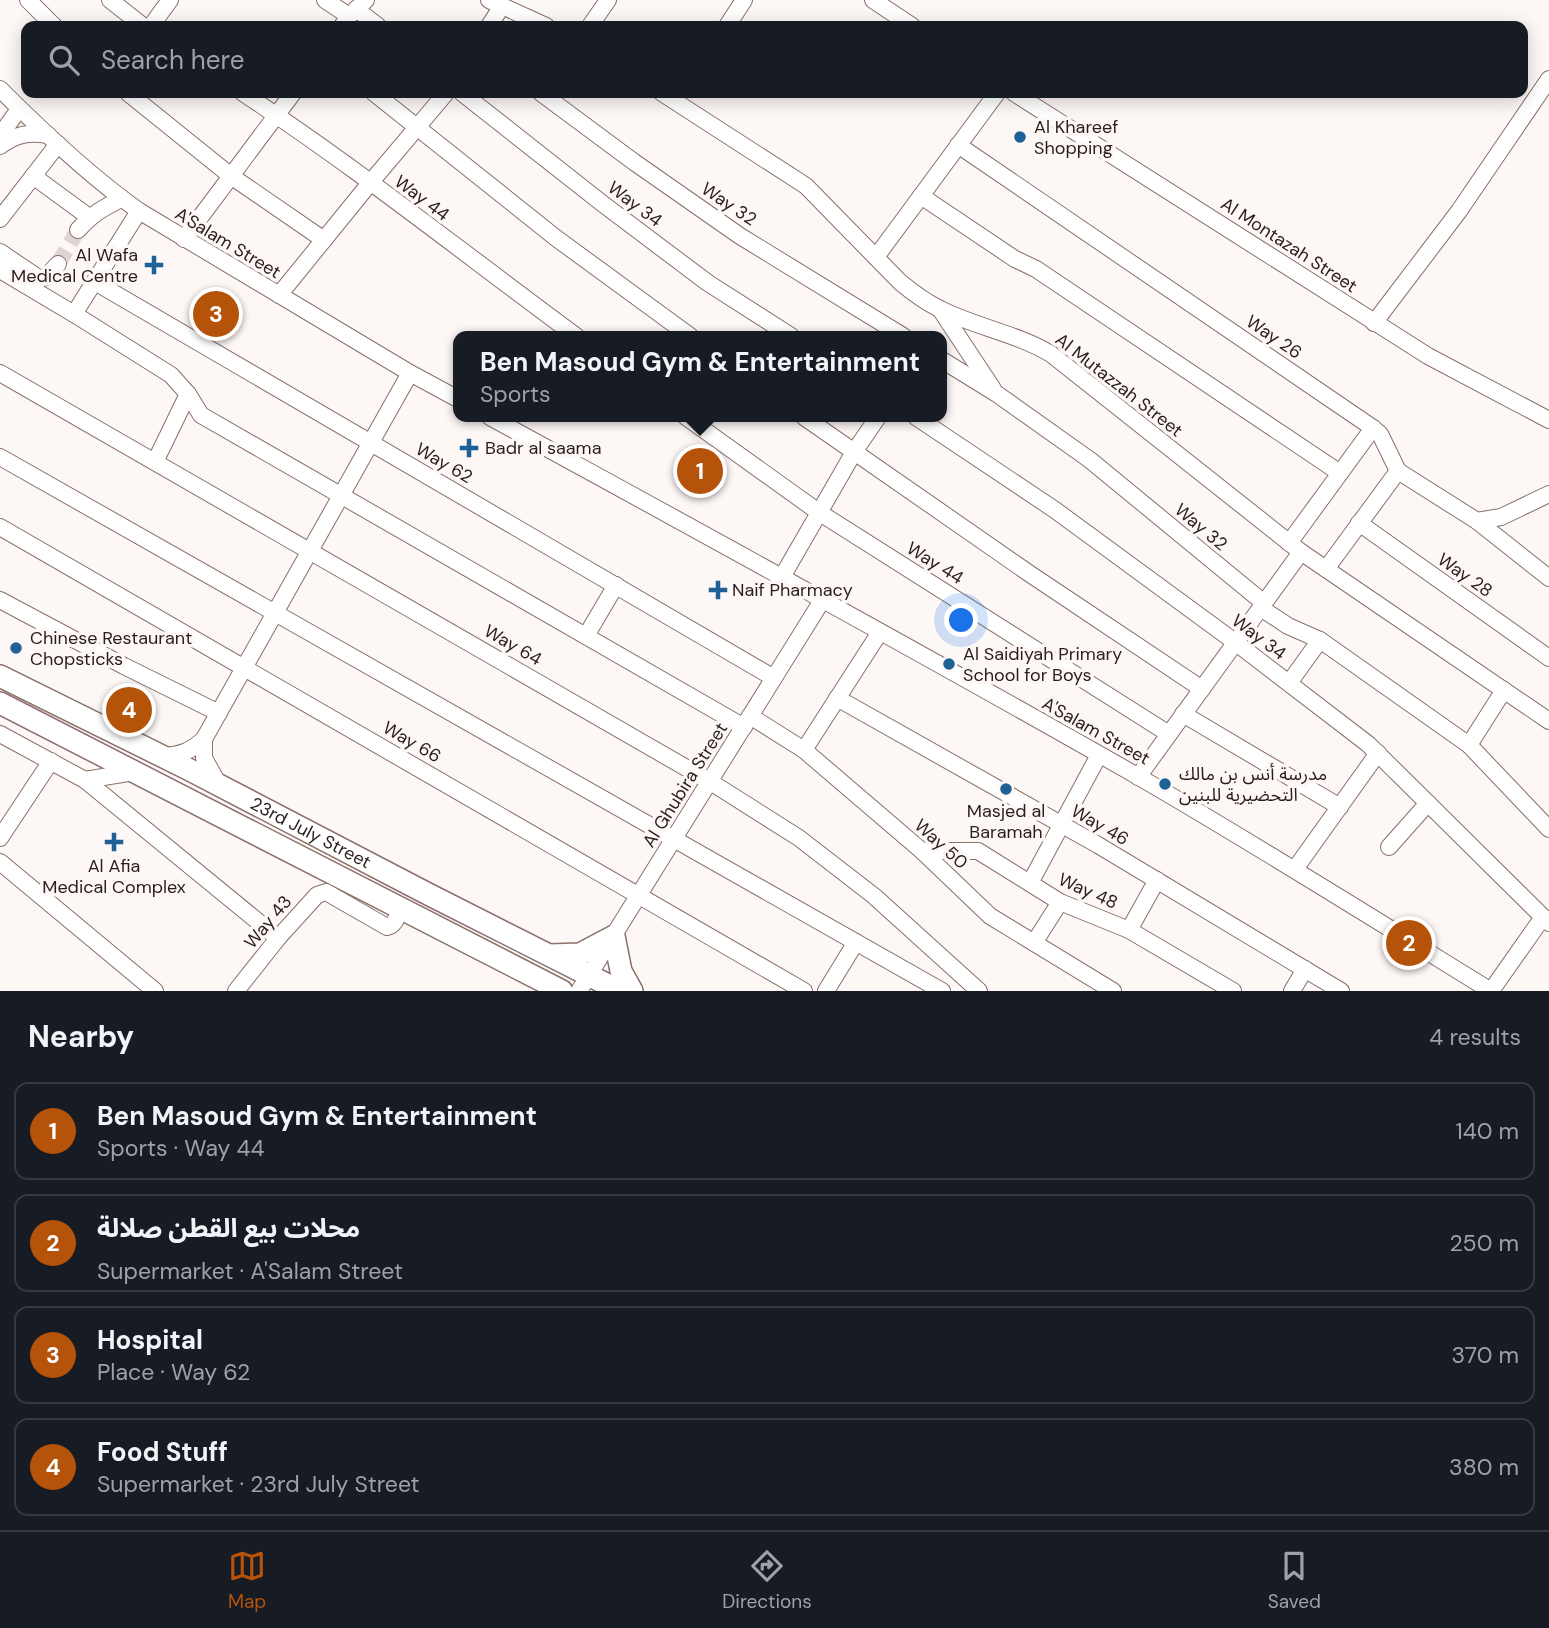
<!DOCTYPE html>
<html lang="en">
<head>
<meta charset="utf-8">
<style>
	body { margin:0; font-family:"DM Sans","Noto Sans Arabic",sans-serif; background:#242831; color:#f1f3f6 }
	.you { position:absolute; left:962px; top:621px; width:24px; height:24px; margin:-18px; border:5px solid #fff; border-radius:50%; background:#1a73e8; box-shadow:0 0 0 10px #1a73e833 }
	.badge { display:grid; place-items:center; width:46px; height:46px; border-radius:50%; background:#b45309; color:#fff; font-size:23px; font-weight:700 }
	.pin { position:absolute; translate:-50% -50%; border:4px solid #fff; box-shadow:0 2px 7px #0006 }
	.popup { position:absolute; left:453px; top:331px; width:494px; height:91px; box-sizing:border-box; display:grid; place-content:center; border-radius:14px; background:#171b24; filter:drop-shadow(0 2px 5px #0005); font-size:23px; white-space:nowrap; color:#9ea1a6 }
	.popup b { font-size:26px; color:#f1f3f6 }
	.popup::after { content:''; position:absolute; left:50%; top:100%; margin-left:-14px; border:14px solid transparent; border-top-color:#171b24 }
	.list { margin:0; padding:0; list-style:none }
	h2 { display:flex; justify-content:space-between; align-items:center; height:91px; margin:0; padding:0 28px; font-size:30px }
	h2 small { font-size:23px; font-weight:400; color:#9ea1a6 }
	.list li { display:grid; grid-template-columns:46px 1fr auto; gap:21px; align-items:center; box-sizing:border-box; height:98px; margin:0 14px 14px; padding:0 14px; border:2px solid #363941; border-radius:14px }
	.list b { display:block; font-size:26px; white-space:nowrap }
	.list p { margin:0; font-size:23px; white-space:nowrap; color:#9ea1a6 }
	.list em { font-size:23px; font-style:normal; color:#9ea1a6 }
	.icon { flex:none; width:38px; height:38px; fill:none; stroke:currentColor; stroke-width:2; stroke-linecap:round; stroke-linejoin:round }
	.map { position:relative; flex:none; width:1549px; height:991px; overflow:hidden }
	.search { position:absolute; background:#171b24; box-shadow:0 4px 18px #0003; left:21px; right:21px; top:21px; height:77px; display:flex; align-items:center; gap:18px; box-sizing:border-box; padding:0 24px; border-radius:14px; color:#9ea1a6; font-size:26px }
	.sheet { height:539px; background:#171b24 }
	nav { display:flex; justify-content:space-around; align-items:center; box-sizing:border-box; height:98px; border-top:2px solid #363941; background:#171b24; font-size:19px; color:#9ea1a6 }
	nav a { display:grid; justify-items:center; gap:4px }
	nav .on { color:#b45309 }
	.map>svg:first-child { display:block }
	.lines { fill:none; stroke-linecap:round; stroke-linejoin:round }
	.minor-tunnel { stroke:#ddd6d5; stroke-width:16; stroke-dasharray:16 8; stroke-linecap:butt }
	.minor-casing { stroke:#897069; stroke-width:18 }
	.major-casing { stroke:#897069; stroke-width:24 }
	.minor { stroke:#fff; stroke-width:16 }
	.major { stroke:#fff; stroke-width:21 }
	.poi-dot { fill:#1e6196; stroke:#fdf7f6; stroke-width:2.5 }
	.labels { text-anchor:middle; dominant-baseline:central; stroke-width:7; stroke-linejoin:round; paint-order:stroke }
	.poi-label { font-size:18px; fill:#281e1c; stroke:#fdf7f6; text-anchor:start }
	.street-label { font-size:18px; fill:#281e1c; stroke:#fdf7f6 }
</style>
</head>
<body>
<div class="map">
<svg width="1549" height="991" viewBox="0 0 1549 991">
	<rect width="100%" height="100%" fill="#fdf7f6"/>
	<g class="lines">
		<!-- minor-tunnel -->
		<polyline class="minor-tunnel" points="58,264 78,230"/>
		<defs>
			<g id="minor">
				<polyline points="28,0 54,26"/>
				<polyline points="110,0 143,26"/>
				<polyline points="325,0 349,16"/>
				<polyline points="489,0 546,26"/>
				<polyline points="873,0 912,26"/>
				<polyline points="356,9 378,26"/>
				<polyline points="151,26 170,0"/>
				<polyline points="342,26 349,16 366,0"/>
				<polyline points="489,26 502,6"/>
				<polyline points="590,26 608,0"/>
				<polyline points="727,26 744,0"/>
				<path d="M0,89c42,42 91,88 139,122l271,162 48,26"/>
				<polyline points="128,93 231,176 324,240"/>
				<path d="M243,93c114,75 223,162 333,243"/>
				<polyline points="374,93 556,238 690,336"/>
				<polyline points="462,93 603,204 708,283 791,336"/>
				<polyline points="541,93 634,162 740,236 903,336"/>
				<path d="M662,93l144,93 94,96c12,10 25,20 40,27 36,18 75,24 111,45l250,198 248,169"/>
				<polyline points="1014,93 1428,356 1549,420"/>
				<polyline points="0,136 19,109"/>
				<polyline points="958,145 1373,428 1380,434 1398,471 1477,521 1549,578"/>
				<path d="M0,146c16,-12 29,-14 48,-11"/>
				<polyline points="33,176 89,217"/>
				<polyline points="921,196 1015,259 1036,269 1340,473"/>
				<polyline points="0,219 58,144"/>
				<path d="M78,230c14,-16 25,-22 43,-31"/>
				<polyline points="184,239 293,93"/>
				<polyline points="0,252 40,279 46,277 58,264"/>
				<polyline points="876,257 997,93"/>
				<polyline points="0,270 74,314 171,375 188,394 201,415 744,727"/>
				<polyline points="95,282 774,678"/>
				<polyline points="279,295 370,183 446,93"/>
				<polyline points="940,309 993,389"/>
				<polyline points="74,314 139,211"/>
				<polyline points="1374,323 1459,211 1549,79"/>
				<polyline points="942,360 997,394 1090,460 1264,603"/>
				<polyline points="0,373 709,781 799,838 874,896 979,991"/>
				<path d="M490,417c217,119 434,237 649,360 119,69 235,142 352,214"/>
				<polyline points="686,417 820,513 1169,734"/>
				<polyline points="804,417 1030,574 1202,689"/>
				<polyline points="916,417 1055,510 1235,642 1368,744 1549,923"/>
				<polyline points="0,457 942,991"/>
				<polyline points="155,462 188,394"/>
				<polyline points="1477,521 1501,517 1549,494"/>
				<polyline points="1359,523 1549,658"/>
				<polyline points="0,527 804,991"/>
				<polyline points="1289,543 1373,428"/>
				<polyline points="1326,569 1398,471"/>
				<polyline points="782,577 854,452 878,417"/>
				<polyline points="0,600 124,666 219,713"/>
				<polyline points="1261,608 1288,626 1320,640 1289,683"/>
				<polyline points="586,636 616,585"/>
				<polyline points="1320,640 1469,745 1549,829"/>
				<polyline points="837,698 1098,845 1341,991"/>
				<polyline points="1183,714 1340,807"/>
				<polyline points="750,716 804,750 922,851 990,916 1113,991"/>
				<polyline points="0,734 85,780 278,938"/>
				<polyline points="204,739 204,758 219,785"/>
				<polyline points="1469,745 1504,690"/>
				<polyline points="804,750 880,632"/>
				<path d="M163,756c18,-1 28,-5 41,-17l206,-366"/>
				<polyline points="1138,777 1301,552"/>
				<polyline points="85,780 134,772"/>
				<polyline points="0,838 51,761"/>
				<polyline points="1389,847 1428,803"/>
				<polyline points="922,851 978,851 1060,902 1129,930 1233,991"/>
				<polyline points="0,862 155,991"/>
				<polyline points="1295,869 1378,753"/>
				<polyline points="1030,883 1099,755"/>
				<polyline points="1129,930 1157,880"/>
				<polyline points="1034,943 1060,902"/>
				<path d="M236,991l42,-53 39,-43 9,-3 61,35c9,-2 10,-11 13,-19"/>
				<polyline points="579,991 823,599"/>
				<polyline points="826,991 856,942"/>
				<polyline points="1292,991 1305,969"/>
				<polyline points="1491,991 1543,917"/>
			</g>
			<g id="major">
				<path id="s1" d="M0,676l190,94 238,124 192,97"/>
				<polyline points="0,703 562,991"/>
				<polyline points="550,955 580,954 614,936 621,971 632,991"/>
			</g>
		</defs>
		<!-- minor casing -->
		<use href="#minor" class="minor-casing"/>
		<!-- major casing -->
		<use href="#major" class="major-casing"/>
		<!-- minor -->
		<use href="#minor" class="minor"/>
		<!-- major -->
		<use href="#major" class="major"/>
	</g>
	<!-- markers -->
	<g class="poi-dot">
		<circle cx="1020" cy="137" r="7"/>
		<path d="M150.5 254.5h7v7h7v7h-7v7h-7v-7h-7v-7h7z"/>
		<path d="M465.5 437.5h7v7h7v7h-7v7h-7v-7h-7v-7h7z"/>
		<path d="M714.5 579.5h7v7h7v7h-7v7h-7v-7h-7v-7h7z"/>
		<circle cx="16" cy="648" r="7"/>
		<circle cx="949" cy="664" r="7"/>
		<circle cx="1165" cy="784" r="7"/>
		<circle cx="1006" cy="789" r="7"/>
		<path d="M110.5 831.5h7v7h7v7h-7v7h-7v-7h-7v-7h7z"/>
	</g>
	<g class="labels">
		<!-- poi labels -->
		<g class="poi-label">
			<text x="1034" y="127">Al Khareef<tspan x="1034" dy="21">Shopping</tspan></text>
			<text x="138" y="255" text-anchor="end">Al Wafa<tspan x="138" dy="21">Medical Centre</tspan></text>
			<text x="485" y="448">Badr al saama</text>
			<text x="732" y="590">Naif Pharmacy</text>
			<text x="30" y="638">Chinese Restaurant<tspan x="30" dy="21">Chopsticks</tspan></text>
			<text x="963" y="654">Al Saidiyah Primary<tspan x="963" dy="21">School for Boys</tspan></text>
			<text x="1179" y="774">مدرسة أنس بن مالك<tspan x="1179" dy="21">التحضيرية للبنين</tspan></text>
			<text x="1006" y="811" text-anchor="middle">Masjed al<tspan x="1006" dy="21">Baramah</tspan></text>
			<text x="114" y="866" text-anchor="middle">Al Afia<tspan x="114" dy="21">Medical Complex</tspan></text>
		</g>
		<!-- street labels -->
		<g class="street-label">
			<text transform="translate(422 198) rotate(37)">Way 44</text>
			<text transform="translate(635 204) rotate(37)">Way 34</text>
			<text transform="translate(729 204) rotate(34)">Way 32</text>
			<text transform="translate(228 243) rotate(31)">A'Salam Street</text>
			<text transform="translate(1289 245) rotate(33)">Al Montazah Street</text>
			<text transform="translate(1274 337) rotate(34)">Way 26</text>
			<text transform="translate(1119 385) rotate(38)">Al Mutazzah Street</text>
			<text transform="translate(444 463) rotate(30)">Way 62</text>
			<text transform="translate(1201 527) rotate(40)">Way 32</text>
			<text transform="translate(935 563) rotate(32)">Way 44</text>
			<text transform="translate(1465 575) rotate(35)">Way 28</text>
			<text transform="translate(1259 637) rotate(37)">Way 34</text>
			<text transform="translate(513 645) rotate(30)">Way 64</text>
			<text transform="translate(1096 731) rotate(29)">A'Salam Street</text>
			<text transform="translate(412 742) rotate(30)">Way 66</text>
			<text transform="translate(685 785) rotate(-58)">Al Ghubira Street</text>
			<text transform="translate(1100 825) rotate(30)">Way 46</text>
			<text stroke="none"><textPath href="#s1" startOffset="348">23rd July Street</textPath></text>
			<text transform="translate(941 844) rotate(42)">Way 50</text>
			<text transform="translate(1088 891) rotate(24)">Way 48</text>
			<text transform="translate(268 922) rotate(-50)">Way 43</text>
		</g>
	</g>
</svg>
<div class="you"></div>
<div class="pin badge" style="left:700px;top:471px">1</div>
<div class="popup"><b>Ben Masoud Gym &amp; Entertainment</b>Sports</div>
<div class="pin badge" style="left:1409px;top:943px">2</div>
<div class="pin badge" style="left:216px;top:314px">3</div>
<div class="pin badge" style="left:129px;top:710px">4</div>
<div class="search"><svg class="icon" aria-label="search" viewBox="0 0 24 24"><circle cx="10" cy="10" r="6"/><path d="M15 15l6 6"/></svg>Search here</div>
</div>
<section class="sheet">
<h2>Nearby<small>4 results</small></h2>
<ul class="list">
<li><span class="badge">1</span><div><b>Ben Masoud Gym &amp; Entertainment</b><p>Sports · Way 44</p></div><em>140 m</em></li>
<li><span class="badge">2</span><div><b>محلات بيع القطن صلالة</b><p>Supermarket · A'Salam Street</p></div><em>250 m</em></li>
<li><span class="badge">3</span><div><b>Hospital</b><p>Place · Way 62</p></div><em>370 m</em></li>
<li><span class="badge">4</span><div><b>Food Stuff</b><p>Supermarket · 23rd July Street</p></div><em>380 m</em></li>
</ul>
</section>
<nav>
<a class="on"><svg class="icon" aria-label="map" viewBox="0 0 24 24"><path d="M3 6l6-2 6 2 6-2v14l-6 2-6-2-6 2zM9 4v14M15 6v14"/></svg>Map</a>
<a><svg class="icon" aria-label="directions" viewBox="0 0 24 24"><path d="M12 3l9 9-9 9-9-9zM9 14v-3h6M13 9l2 2-2 2"/></svg>Directions</a>
<a><svg class="icon" aria-label="saved" viewBox="0 0 24 24"><path d="M7 4h10v16l-5-4-5 4z"/></svg>Saved</a>
</nav>
</body>
</html>
